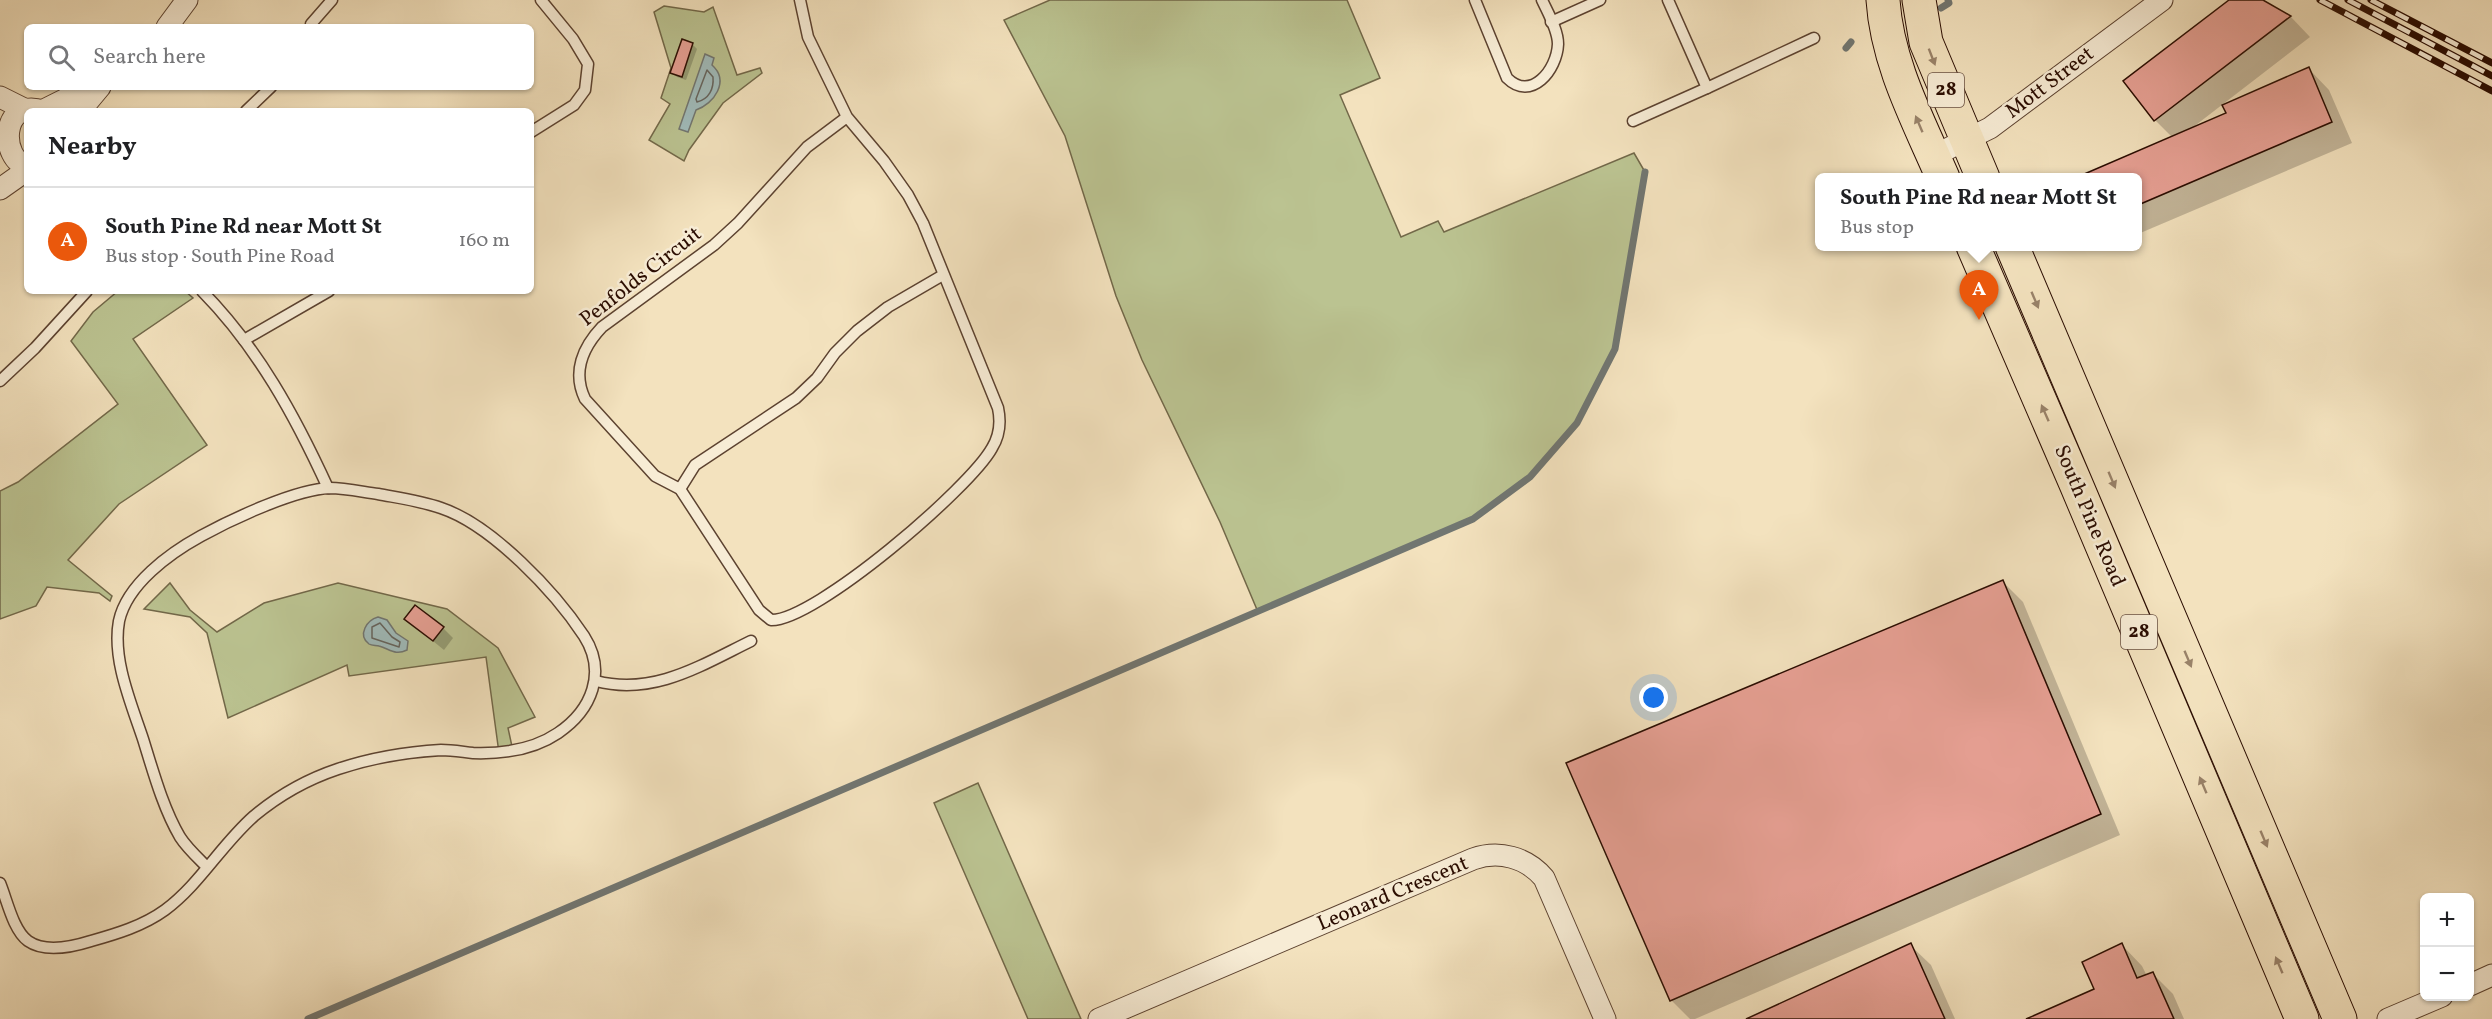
<!DOCTYPE html>
<html lang="en">
<head>
<meta charset="utf-8">
<style>
	body { margin:0; font-family:Vollkorn,serif; background:#f2f2f2; color:#202124 }
	.controls { position:absolute; right:18px; bottom:18px; display:grid; overflow:hidden; border-radius:9px; box-shadow:0 2px 4px #0004 }
	.controls button { width:54px; height:54px; display:grid; place-items:center; padding:0; border:0; border-bottom:2px solid #e0e0e0; background:#fff; color:#202124; font:30px sans-serif }
	.you { position:absolute; left:1654px; top:698px; width:21px; height:21px; margin:-15px; border:4px solid #fff; border-radius:50%; background:#1a73e8; box-shadow:0 0 0 9px #1a73e833 }
	.badge { display:grid; place-items:center; width:39px; height:39px; border-radius:50%; background:#ea580c; color:#fff; font-size:20px; font-weight:700 }
	.pin { position:absolute; translate:-50% -50px; filter:drop-shadow(0 2px 3px #0008) }
	.pin::after { content:''; position:absolute; top:32px; width:21px; height:18px; background:inherit; clip-path:polygon(0 0,100% 0,50% 100%) }
	.popup { position:absolute; left:1815px; top:173px; width:327px; height:78px; box-sizing:border-box; display:grid; place-content:center; border-radius:9px; background:#fff; filter:drop-shadow(0 2px 4px #0005); font-size:20px; white-space:nowrap; color:#757577 }
	.popup b { font-size:22px; color:#202124 }
	.popup::after { content:''; position:absolute; left:50%; top:100%; margin-left:-12px; border:12px solid transparent; border-top-color:#fff }
	.list { margin:0; padding:0; list-style:none }
	h2 { display:flex; justify-content:space-between; align-items:center; height:78px; margin:0; padding:0 24px; font-size:26px }
	h2 small { font-size:20px; font-weight:400; color:#757577 }
	.list li { display:grid; grid-template-columns:39px 1fr auto; gap:18px; align-items:center; box-sizing:border-box; height:108px; padding:0 24px; border-top:2px solid #e0e0e0 }
	.list b { display:block; font-size:22px; white-space:nowrap }
	.list p { margin:0; font-size:20px; white-space:nowrap; color:#757577 }
	.list em { font-size:20px; font-style:normal; color:#757577 }
	.icon { flex:none; width:33px; height:33px; fill:none; stroke:currentColor; stroke-width:2; stroke-linecap:round; stroke-linejoin:round }
	.map { position:relative; flex:none; width:2492px; height:1019px; overflow:hidden }
	.search { position:absolute; background:#fff; box-shadow:0 2px 4px #0004; left:24px; top:24px; width:510px; height:66px; display:flex; align-items:center; gap:15px; box-sizing:border-box; padding:0 21px; border-radius:9px; color:#757577; font-size:22px }
	.panel { position:absolute; background:#fff; box-shadow:0 2px 4px #0004; left:24px; top:108px; width:510px; height:186px; border-radius:9px }
	.map>svg:first-child { display:block }
	.green { fill:#bbc391; stroke:#726849; stroke-width:1.5 }
	.water { fill:#a0bcbc; stroke:#717671; stroke-width:1.5 }
	.shadow { fill:#0003 }
	.lines { fill:none; stroke-linecap:round; stroke-linejoin:round }
	.shore { stroke:#65645e; stroke-width:1.5 }
	.stream { stroke:#717671; stroke-width:7 }
	.building { fill:#e7a094; stroke:#2a0c01; stroke-width:1.5 }
	.service-casing { stroke:#5c4230; stroke-width:13 }
	.minor-casing { stroke:#5c4230; stroke-width:23 }
	.trunk-casing { stroke:#2a0c01; stroke-width:35 }
	.service { stroke:#f7ecd5; stroke-width:10 }
	.minor { stroke:#f7ecd5; stroke-width:21 }
	.trunk { stroke:#f3e2be; stroke-width:33 }
	.rail-casing { stroke:#2a0c01; stroke-width:7 }
	.rail { stroke:#f7ecd5; stroke-width:4.5; stroke-dasharray:14; stroke-linecap:butt }
	.oneway { fill:#998269 }
	.labels { text-anchor:middle; dominant-baseline:central; stroke-width:5; stroke-linejoin:round; paint-order:stroke }
	.shield { fill:#f7ecd5; stroke:#684f41; stroke-width:1.5 }
	.shield-label { font-size:20px; font-weight:bold; fill:#2a0c01 }
	.street-label { font-size:21px; fill:#2a0c01; stroke:#f7ecd5 }
</style>
</head>
<body>
<div class="map">
<svg width="2492" height="1019" viewBox="0 0 2492 1019">
	<rect width="100%" height="100%" fill="#f3e2be"/>
	<filter id="stains"><feTurbulence type="fractalNoise" baseFrequency=".00333" numOctaves="4"/><feColorMatrix values="0 0 0 0 .2 0 0 0 0 .09 0 0 0 0 .02 0 0 0 .5 -.17"/></filter>
	<radialGradient id="worn" r=".72"><stop offset=".6" stop-color="#630" stop-opacity="0"/><stop offset="1" stop-color="#630" stop-opacity=".3"/></radialGradient>
	<!-- green -->
	<g class="green">
		<polygon points="1050,0 1347,0 1380,78 1340,95 1401,237 1438,221 1444,232 1634,153 1645,172 1615,349 1577,423 1530,477 1473,519 1258,612 1220,522 1142,360 1116,296 1065,136 1004,20"/>
		<polygon points="664,6 704,12 713,7 737,75 760,68 762,73 723,103 689,150 684,161 649,140 670,104 661,98 671,68 654,12"/>
		<polygon points="118,291 185,291 193,298 133,339 207,445 119,504 68,560 112,596 110,601 99,593 47,587 36,606 0,619 0,491 18,482 118,404 71,341 93,312"/>
		<polygon points="170,583 190,610 217,632 264,603 338,583 447,609 498,648 535,717 508,728 513,751 499,753 486,657 349,676 347,665 228,718 207,633 190,617 144,609"/>
		<polygon points="978,783 1081,1019 1028,1019 934,803"/>
	</g>
	<!-- water -->
	<g class="water">
		<path d="M705,54l9,4 -2,7c18,16 2,39 -16,45l-8,22 -9,-3z"/>
		<path d="M378,617l9,3 9,13 12,8 -1,9c-12,6 -17,-1 -28,-4 -3,-1 -7,0 -10,-2 -12,-9 -2,-24 9,-27z"/>
	</g>
	<!-- shadow -->
	<g class="shadow">
		<polygon points="2231,0 2260,0 2291,17 2310,37 2192,128 2228,114 2309,69 2329,90 2352,143 2138,234 2138,178 2173,138 2155,120 2125,82"/>
		<polygon points="692,44 697,49 686,80 677,77 672,73"/>
		<polygon points="2002,581 2023,602 2120,835 1695,1019 1690,1019 1671,1000"/>
		<polygon points="406,619 443,628 453,638 444,650"/>
		<polygon points="1910,945 1931,965 1955,1019 1750,1019"/>
		<polygon points="2122,945 2142,966 2147,976 2152,973 2173,994 2184,1019 2029,1019 2096,990"/>
	</g>
	<g class="lines">
		<!-- shore -->
		<g class="shore">
			<path d="M707,70l6,7c1,12 -4,22 -16,25l-1,-3z"/>
			<polygon points="380,623 392,637 400,642 399,647 372,638 372,627"/>
		</g>
		<!-- stream -->
		<g class="stream">
			<polyline points="1941,8 1949,3 1948,0"/>
			<polyline points="1846,48 1851,42"/>
			<polyline points="308,1019 1473,519 1530,477 1577,423 1615,349 1645,172"/>
		</g>
	</g>
	<!-- building -->
	<g class="building">
		<polygon points="2229,0 2263,0 2291,16 2154,121 2123,81"/>
		<polygon points="682,39 693,43 682,77 670,73"/>
		<polygon points="2309,67 2332,122 2138,205 2138,178 2075,178 2226,113 2222,105"/>
		<polygon points="2003,580 2101,814 1670,1001 1566,763"/>
		<polygon points="415,605 444,627 433,641 404,619"/>
		<polygon points="1911,943 1945,1019 1746,1019"/>
		<polygon points="2122,943 2137,978 2153,972 2174,1019 2026,1019 2094,989 2082,962"/>
	</g>
	<g class="lines">
		<defs>
			<g id="service">
				<path d="M800,0l8,37 39,80 37,44 24,34 15,28 75,185c3,14 2,27 -6,40 -22,40 -177,173 -221,172l-12,-10 -79,-121 -25,-13 -70,-77c-13,-27 -2,-52 17,-72l112,-82 24,-22 69,-76 40,-30"/>
				<path d="M1475,0l32,78c24,24 50,-8 51,-34 0,-14 -10,-31 -16,-44"/>
				<polyline points="1668,0 1707,88 1814,38"/>
				<polyline points="1551,22 1600,0"/>
				<polyline points="311,24 332,0"/>
				<polyline points="246,111 271,87"/>
				<polyline points="1633,121 1707,88"/>
				<polyline points="531,132 574,105 585,90 588,64 573,39 541,0"/>
				<path d="M202,291c56,57 93,125 126,197"/>
				<polyline points="244,340 329,291"/>
				<polyline points="0,381 35,348 87,291"/>
				<polyline points="680,489 695,465 796,398 817,378 835,353 857,331 888,307 943,275"/>
				<path d="M596,681c57,15 104,-15 155,-40"/>
				<path d="M0,883c7,17 13,47 28,58 17,12 44,6 63,0 25,-7 52,-15 74,-31 35,-26 56,-65 89,-94 24,-20 54,-37 84,-47 33,-11 69,-17 103,-19 11,0 22,2 32,3 30,1 60,-3 85,-20 34,-23 49,-61 26,-97 -29,-44 -92,-111 -143,-128 -20,-7 -42,-10 -63,-14 -15,-2 -33,-6 -48,-6 -34,1 -98,31 -129,48 -31,17 -74,48 -82,85 -7,38 12,82 24,118 10,32 20,69 37,98 7,11 18,21 27,30"/>
			</g>
			<g id="minor">
				<polyline points="167,27 187,0"/>
				<polyline points="0,97 24,109"/>
				<polyline points="42,111 90,87"/>
				<polyline points="80,111 100,87"/>
				<polyline points="1933,156 1990,128 2162,0"/>
				<path d="M27,166c-27,-6 -27,-69 16,-55"/>
				<polyline points="0,189 27,170"/>
				<polyline points="2470,985 2492,975"/>
				<path d="M1099,1019l374,-160c26,-9 53,-2 71,19l61,141"/>
				<polyline points="2388,1019 2442,996"/>
			</g>
			<g id="trunk">
				<path d="M1883,0c4,63 35,120 60,178"/>
				<polyline points="1919,0 1926,42 1983,178"/>
				<polyline points="1973,246 2076,484 2302,1019"/>
				<polyline points="2012,246 2340,1019"/>
			</g>
		</defs>
		<!-- service casing -->
		<use href="#service" class="service-casing"/>
		<!-- minor casing -->
		<use href="#minor" class="minor-casing"/>
		<!-- trunk casing -->
		<use href="#trunk" class="trunk-casing"/>
		<!-- service -->
		<use href="#service" class="service"/>
		<!-- minor -->
		<use href="#minor" class="minor"/>
		<!-- trunk -->
		<use href="#trunk" class="trunk"/>
		<defs>
			<g id="rail">
				<polyline points="2320,0 2492,91"/>
				<polyline points="2348,0 2492,76"/>
				<polyline points="2371,0 2492,63"/>
			</g>
		</defs>
		<!-- rail casing -->
		<use href="#rail" class="rail-casing"/>
		<!-- rail -->
		<use href="#rail" class="rail"/>
	</g>
	<!-- one-way arrows -->
	<defs><path id="oneway-solid" d="M-6-.8H1V-3.2L6.5 0L1 3.2V.8H-6Z" transform="scale(1.5)"/></defs>
	<g class="oneway">
		<use href="#oneway-solid" transform="translate(1932 57) rotate(69)"/>
		<use href="#oneway-solid" transform="translate(1919 124) rotate(-113)"/>
		<use href="#oneway-solid" transform="translate(2035 300) rotate(67)"/>
		<use href="#oneway-solid" transform="translate(2045 413) rotate(-114)"/>
		<use href="#oneway-solid" transform="translate(2112 480) rotate(67)"/>
		<use href="#oneway-solid" transform="translate(2188 659) rotate(67)"/>
		<use href="#oneway-solid" transform="translate(2203 785) rotate(-113)"/>
		<use href="#oneway-solid" transform="translate(2264 839) rotate(67)"/>
		<use href="#oneway-solid" transform="translate(2279 965) rotate(-113)"/>
	</g>
	<g class="labels">
		<!-- shield labels -->
		<g class="shield">
			<rect x="1928" y="73" width="36" height="34" rx="4.5"/>
			<rect x="2121" y="615" width="36" height="34" rx="4.5"/>
		</g>
		<g class="shield-label">
			<text x="1946" y="90">28</text>
			<text x="2139" y="632">28</text>
		</g>
		<!-- street labels -->
		<g class="street-label">
			<text transform="translate(2050 83) rotate(-37)">Mott Street</text>
			<text transform="translate(641 277) rotate(-38)">Penfolds Circuit</text>
			<text transform="translate(2089 516) rotate(67)">South Pine Road</text>
			<text transform="translate(1393 894) rotate(-23)">Leonard Crescent</text>
		</g>
	</g>
	<rect width="100%" height="100%" filter="url(#stains)"/>
	<rect width="100%" height="100%" fill="url(#worn)"/>
</svg>
<div class="controls">
<button>+</button>
<button>−</button>
</div>
<div class="you"></div>
<div class="pin badge" style="left:1979px;top:320px">A</div>
<div class="popup"><b>South Pine Rd near Mott St</b>Bus stop</div>
<div class="search"><svg class="icon" aria-label="search" viewBox="0 0 24 24"><circle cx="10" cy="10" r="6"/><path d="M15 15l6 6"/></svg>Search here</div>
<section class="panel">
<h2>Nearby<small></small></h2>
<ul class="list">
<li><span class="badge">A</span><div><b>South Pine Rd near Mott St</b><p>Bus stop · South Pine Road</p></div><em>160 m</em></li>
</ul>
</section>
</div>
</body>
</html>
